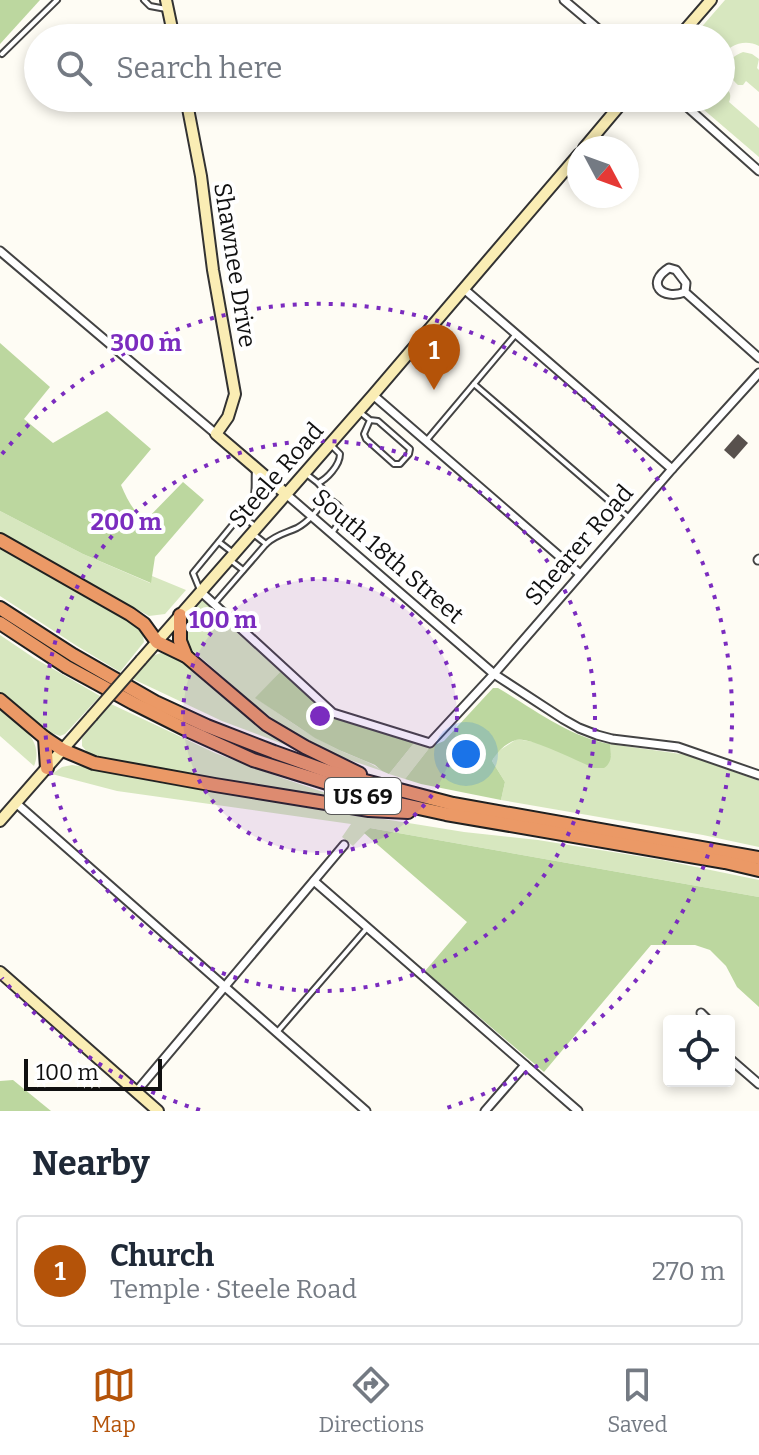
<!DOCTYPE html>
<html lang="en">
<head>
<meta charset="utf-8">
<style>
	body { margin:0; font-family:Bitter,serif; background:#f2f2f3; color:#1f2937 }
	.controls { position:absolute; right:24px; bottom:24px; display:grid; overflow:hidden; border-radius:8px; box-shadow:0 4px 12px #0003 }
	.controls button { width:72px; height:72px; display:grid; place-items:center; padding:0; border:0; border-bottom:2px solid #e0e1e3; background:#fff; color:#1f2937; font:40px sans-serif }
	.compass { position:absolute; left:567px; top:136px; width:72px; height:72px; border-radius:50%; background:#fff; box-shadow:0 4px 12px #0003; rotate:131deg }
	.scale { position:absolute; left:24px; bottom:20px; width:138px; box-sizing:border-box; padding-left:8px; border:4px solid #101010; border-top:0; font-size:22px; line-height:28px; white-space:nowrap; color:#101010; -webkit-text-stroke:6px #fff; paint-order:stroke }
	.you { position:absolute; left:466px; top:754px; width:28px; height:28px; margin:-20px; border:6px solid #fff; border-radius:50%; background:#1a73e8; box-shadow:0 0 0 12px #1a73e833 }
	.badge { display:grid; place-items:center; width:52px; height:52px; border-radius:50%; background:#b45309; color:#fff; font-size:26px; font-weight:700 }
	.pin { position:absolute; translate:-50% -66px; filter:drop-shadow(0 2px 4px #0008) }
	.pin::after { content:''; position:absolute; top:42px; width:28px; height:24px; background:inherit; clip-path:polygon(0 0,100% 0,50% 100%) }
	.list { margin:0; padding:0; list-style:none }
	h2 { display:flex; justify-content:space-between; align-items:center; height:104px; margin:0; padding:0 32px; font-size:34px }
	h2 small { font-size:26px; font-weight:400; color:#747a83 }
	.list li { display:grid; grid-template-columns:52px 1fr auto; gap:24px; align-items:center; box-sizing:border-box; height:112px; margin:0 16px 16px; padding:0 16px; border:2px solid #e0e1e3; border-radius:8px }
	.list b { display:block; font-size:30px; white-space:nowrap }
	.list p { margin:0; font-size:26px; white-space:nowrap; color:#747a83 }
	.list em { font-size:26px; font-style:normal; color:#747a83 }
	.icon { flex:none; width:44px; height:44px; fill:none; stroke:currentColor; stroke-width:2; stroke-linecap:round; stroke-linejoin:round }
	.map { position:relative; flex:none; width:759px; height:1111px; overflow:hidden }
	.search { position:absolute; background:#fff; box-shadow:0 4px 12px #0003; left:24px; right:24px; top:24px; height:88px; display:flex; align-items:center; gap:20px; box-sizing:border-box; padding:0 28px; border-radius:44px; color:#747a83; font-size:30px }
	.sheet { height:232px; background:#fff }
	nav { display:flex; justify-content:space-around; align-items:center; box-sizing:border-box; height:112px; border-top:2px solid #e0e1e3; background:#fff; font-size:22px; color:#747a83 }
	nav a { display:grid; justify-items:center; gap:4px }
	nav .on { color:#b45309 }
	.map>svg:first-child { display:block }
	.green { fill:#d7e7bf }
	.forest { fill:#bcd79f }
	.building { fill:#58514d }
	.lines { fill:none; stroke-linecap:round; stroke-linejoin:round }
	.lane-casing { stroke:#434343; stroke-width:8 }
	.street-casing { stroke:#434343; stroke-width:11 }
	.secondary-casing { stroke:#323232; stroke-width:14 }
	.highway-casing { stroke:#212121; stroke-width:16 }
	.lane { stroke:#fff; stroke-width:4 }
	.street { stroke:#fff; stroke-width:7 }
	.secondary { stroke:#faedb4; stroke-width:10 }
	.highway { stroke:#eb9966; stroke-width:12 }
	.secondary-bridge-casing { stroke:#323232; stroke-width:14; stroke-linecap:butt }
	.secondary-bridge { stroke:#faedb4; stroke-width:10 }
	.ring { fill:none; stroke:#7b2cbf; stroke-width:4; stroke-dasharray:4 8 }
	.labels { text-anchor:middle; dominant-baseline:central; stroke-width:8; stroke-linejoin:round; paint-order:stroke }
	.shield { fill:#fff; stroke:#585858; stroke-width:2 }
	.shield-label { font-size:22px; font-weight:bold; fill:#101010 }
	.street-label { font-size:24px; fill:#101010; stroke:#fff }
	.centre { fill:#7b2cbf; stroke:#fff; stroke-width:4 }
	.ring-label { font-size:24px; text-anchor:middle; font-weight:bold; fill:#7b2cbf; stroke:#fff; stroke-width:8; stroke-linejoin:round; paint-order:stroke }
</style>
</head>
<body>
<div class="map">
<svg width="759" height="1111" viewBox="0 0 759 1111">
	<rect width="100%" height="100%" fill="#fefcf4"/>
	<!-- green -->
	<g class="green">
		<path d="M725,0h34v46c-14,-7 -30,-2 -38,12v-20h-29z"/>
		<path d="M743,52l9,2 7,5 -2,9 2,2v22l-13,-11 -3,4h-5c-13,-12 -14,-26 5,-33z"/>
		<path d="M721,89c9,-1 11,6 8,13l30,26v29l-56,-48 9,-11h9z"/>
		<polygon points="0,511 83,554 150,583 152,576 186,590 165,614 149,616 0,534"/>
		<polygon points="0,546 132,620 142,630 144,642 120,672 77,646 0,596"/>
		<path d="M204,600l78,70 -26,28c26,18 52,37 81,51 15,8 32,11 45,22 -25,-9 -51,-16 -74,-29 -43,-24 -79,-61 -116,-92 -13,-18 -9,-40 12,-50z"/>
		<polygon points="0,635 34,658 100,696 65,734 60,736 46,731 0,693"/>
		<polygon points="161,653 182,659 291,744 291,747 222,721 133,679 152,656"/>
		<polygon points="111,704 215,753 282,778 338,797 338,801 103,760 90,755 82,746 82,738"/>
		<path d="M0,708c18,16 45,31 34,58l-34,-30z"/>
		<polygon points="517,739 611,756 610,744 688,755 759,781 759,847 703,835 501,800 505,782 492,761 497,752"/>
		<polygon points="414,743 430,747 405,779 389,774"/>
		<polygon points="72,765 93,768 155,782 464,832 538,840 662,860 759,880 759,897 370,828 353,846 342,837 351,824 117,791 52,774 62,767"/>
	</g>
	<!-- forest -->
	<g class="forest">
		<polygon points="0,0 40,0 0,44"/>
		<path d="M0,343l50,44 -26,32 29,24 54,-32 44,38 -30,36c6,14 12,26 24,36l38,-39 21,18 -49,57 -4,26 -68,-29 -83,-43z"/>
		<polygon points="282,670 324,710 343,719 414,743 389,774 382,771 375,765 339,750 315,738 255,698"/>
		<path d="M493,688h5c34,20 73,50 112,56 1,9 3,18 -6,24h-10c-15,-6 -66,-32 -78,-28 -10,3 -19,12 -24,21l13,21 -4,18 -80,-16 -16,-5 25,-32 14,-6z"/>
		<polygon points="370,828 759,897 759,1007 737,987 726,966 710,950 695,945 651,945 544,1072 425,971 467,922 364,833"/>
		<polygon points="13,1080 51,1111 0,1111 0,1081"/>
	</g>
	<!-- building -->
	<polygon class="building" points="738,434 748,443 734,459 724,450"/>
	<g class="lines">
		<defs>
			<g id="lane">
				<polyline points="144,0 150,6 166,9"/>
				<polyline points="2,54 57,0"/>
				<polyline points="721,79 722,77"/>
				<polyline points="693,111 704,98"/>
				<polyline points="474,384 629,518"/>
				<polyline points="361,413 370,420 378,421 410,449 409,454 400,464 394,464 366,439 364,434 370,420"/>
				<polyline points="426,441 516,334"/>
				<path d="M305,473l13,10c9,-4 22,-18 22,-29l-8,-8"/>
				<path d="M318,483l8,10v5c23,10 17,19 6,35"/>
				<polyline points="241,515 255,526"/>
				<polyline points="252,533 266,544"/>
				<polyline points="219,542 232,552"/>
				<polyline points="229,559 243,570"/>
				<path d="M200,590l-7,-17 60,-73c3,-10 1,-20 2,-30"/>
				<path d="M214,604l52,-60c9,-9 20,-11 31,-16 13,-7 21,-19 29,-30"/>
				<polyline points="278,1031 368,927"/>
			</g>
			<g id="street">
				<polyline points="564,0 609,38"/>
				<polyline points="677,98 759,171"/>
				<polyline points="0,251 216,434"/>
				<polyline points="464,289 672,469"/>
				<path d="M685,292c-23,9 -40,-9 -16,-24l7,2 10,13 -1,9 74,66"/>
				<polyline points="373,395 580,574"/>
				<polyline points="286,494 494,674 563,719 579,728 597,735 612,739 678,747 759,775"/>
				<polyline points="758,560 759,559"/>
				<polyline points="201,592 333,713 430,743 494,674 672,469 759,373"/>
				<polyline points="16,803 366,1111"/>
				<polyline points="314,881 578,1111"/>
				<polyline points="701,1013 709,1021"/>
				<polyline points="729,1058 759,1084"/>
				<polyline points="136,1092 344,845"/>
				<polyline points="485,1111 525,1065"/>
			</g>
			<g id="secondary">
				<polyline points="166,0 174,38"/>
				<polyline points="678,38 711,0"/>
				<polyline points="186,98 201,176 213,270 235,394 228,417 216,434 286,494"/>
				<polyline points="584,148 626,98"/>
				<polyline points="141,660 373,395 579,154"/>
				<polyline points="0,821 92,716"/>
				<polyline points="0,972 158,1111"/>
			</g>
			<g id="highway">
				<polyline points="0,540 130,614 144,624 157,642 186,656 266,724 305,747 360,774"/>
				<polyline points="0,608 73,655 155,702 207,726 274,752 327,771 453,804 759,858"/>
				<polyline points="180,615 180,641 186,656"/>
				<polyline points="0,623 67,667 133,703 189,731 253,760 324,782 359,795 446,814 725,862 759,870"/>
				<polyline points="0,700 45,738 63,750 94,763 215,785 369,810 408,812"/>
				<polyline points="45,738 47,768"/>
			</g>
		</defs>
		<!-- lane casing -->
		<use href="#lane" class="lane-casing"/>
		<!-- street casing -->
		<use href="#street" class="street-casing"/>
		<!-- secondary casing -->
		<use href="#secondary" class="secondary-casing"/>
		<!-- highway casing -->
		<use href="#highway" class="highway-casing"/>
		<!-- lane -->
		<use href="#lane" class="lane"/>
		<!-- street -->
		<use href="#street" class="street"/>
		<!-- secondary -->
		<use href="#secondary" class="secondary"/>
		<!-- highway -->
		<use href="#highway" class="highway"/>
		<defs>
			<polyline id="secondary-bridge" points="92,716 141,660"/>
		</defs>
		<!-- secondary-bridge casing -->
		<use href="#secondary-bridge" class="secondary-bridge-casing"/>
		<!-- secondary-bridge -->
		<use href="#secondary-bridge" class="secondary-bridge"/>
	</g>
	<!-- distance rings -->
	<circle cx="320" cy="716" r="137" fill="#7b2cbf" fill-opacity=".12"/>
	<g class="ring">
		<circle cx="320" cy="716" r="137"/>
		<circle cx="320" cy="716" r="275"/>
		<path d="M200 1110A412 412 0 0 1 2 978M2 454A412 412 0 1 1 440 1110"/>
	</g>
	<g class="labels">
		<!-- shield labels -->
		<rect class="shield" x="325" y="778" width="76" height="36" rx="6"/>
		<g class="shield-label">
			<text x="363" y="796">US 69</text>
		</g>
		<!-- street labels -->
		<g class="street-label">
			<text transform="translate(235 265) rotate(81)">Shawnee Drive</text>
			<text transform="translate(276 475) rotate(-49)">Steele Road</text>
			<text transform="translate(579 545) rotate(-49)">Shearer Road</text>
			<text transform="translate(388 556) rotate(41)">South 18th Street</text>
		</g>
	</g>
	<circle cx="320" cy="716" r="12" class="centre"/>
	<g class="ring-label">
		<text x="146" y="351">300 m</text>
		<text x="126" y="530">200 m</text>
		<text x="223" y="628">100 m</text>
	</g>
</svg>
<div class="controls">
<button><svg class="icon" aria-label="locate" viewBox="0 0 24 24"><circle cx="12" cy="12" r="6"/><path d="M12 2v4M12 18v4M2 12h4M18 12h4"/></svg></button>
</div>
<svg class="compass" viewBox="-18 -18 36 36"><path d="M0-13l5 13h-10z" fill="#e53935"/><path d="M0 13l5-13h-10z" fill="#747a83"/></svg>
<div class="scale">100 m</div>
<div class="you"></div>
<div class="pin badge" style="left:434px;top:390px">1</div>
<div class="search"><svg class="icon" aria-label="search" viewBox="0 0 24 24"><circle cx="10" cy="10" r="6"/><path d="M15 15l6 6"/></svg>Search here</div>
</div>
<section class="sheet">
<h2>Nearby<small></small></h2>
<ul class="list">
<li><span class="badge">1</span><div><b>Church</b><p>Temple · Steele Road</p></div><em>270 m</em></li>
</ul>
</section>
<nav>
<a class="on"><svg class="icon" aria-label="map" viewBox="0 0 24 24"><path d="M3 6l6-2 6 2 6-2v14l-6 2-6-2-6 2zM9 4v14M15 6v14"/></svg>Map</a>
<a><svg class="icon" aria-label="directions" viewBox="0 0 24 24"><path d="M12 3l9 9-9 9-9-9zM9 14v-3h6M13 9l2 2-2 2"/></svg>Directions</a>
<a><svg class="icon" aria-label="saved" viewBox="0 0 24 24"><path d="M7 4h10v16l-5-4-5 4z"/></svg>Saved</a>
</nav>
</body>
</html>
